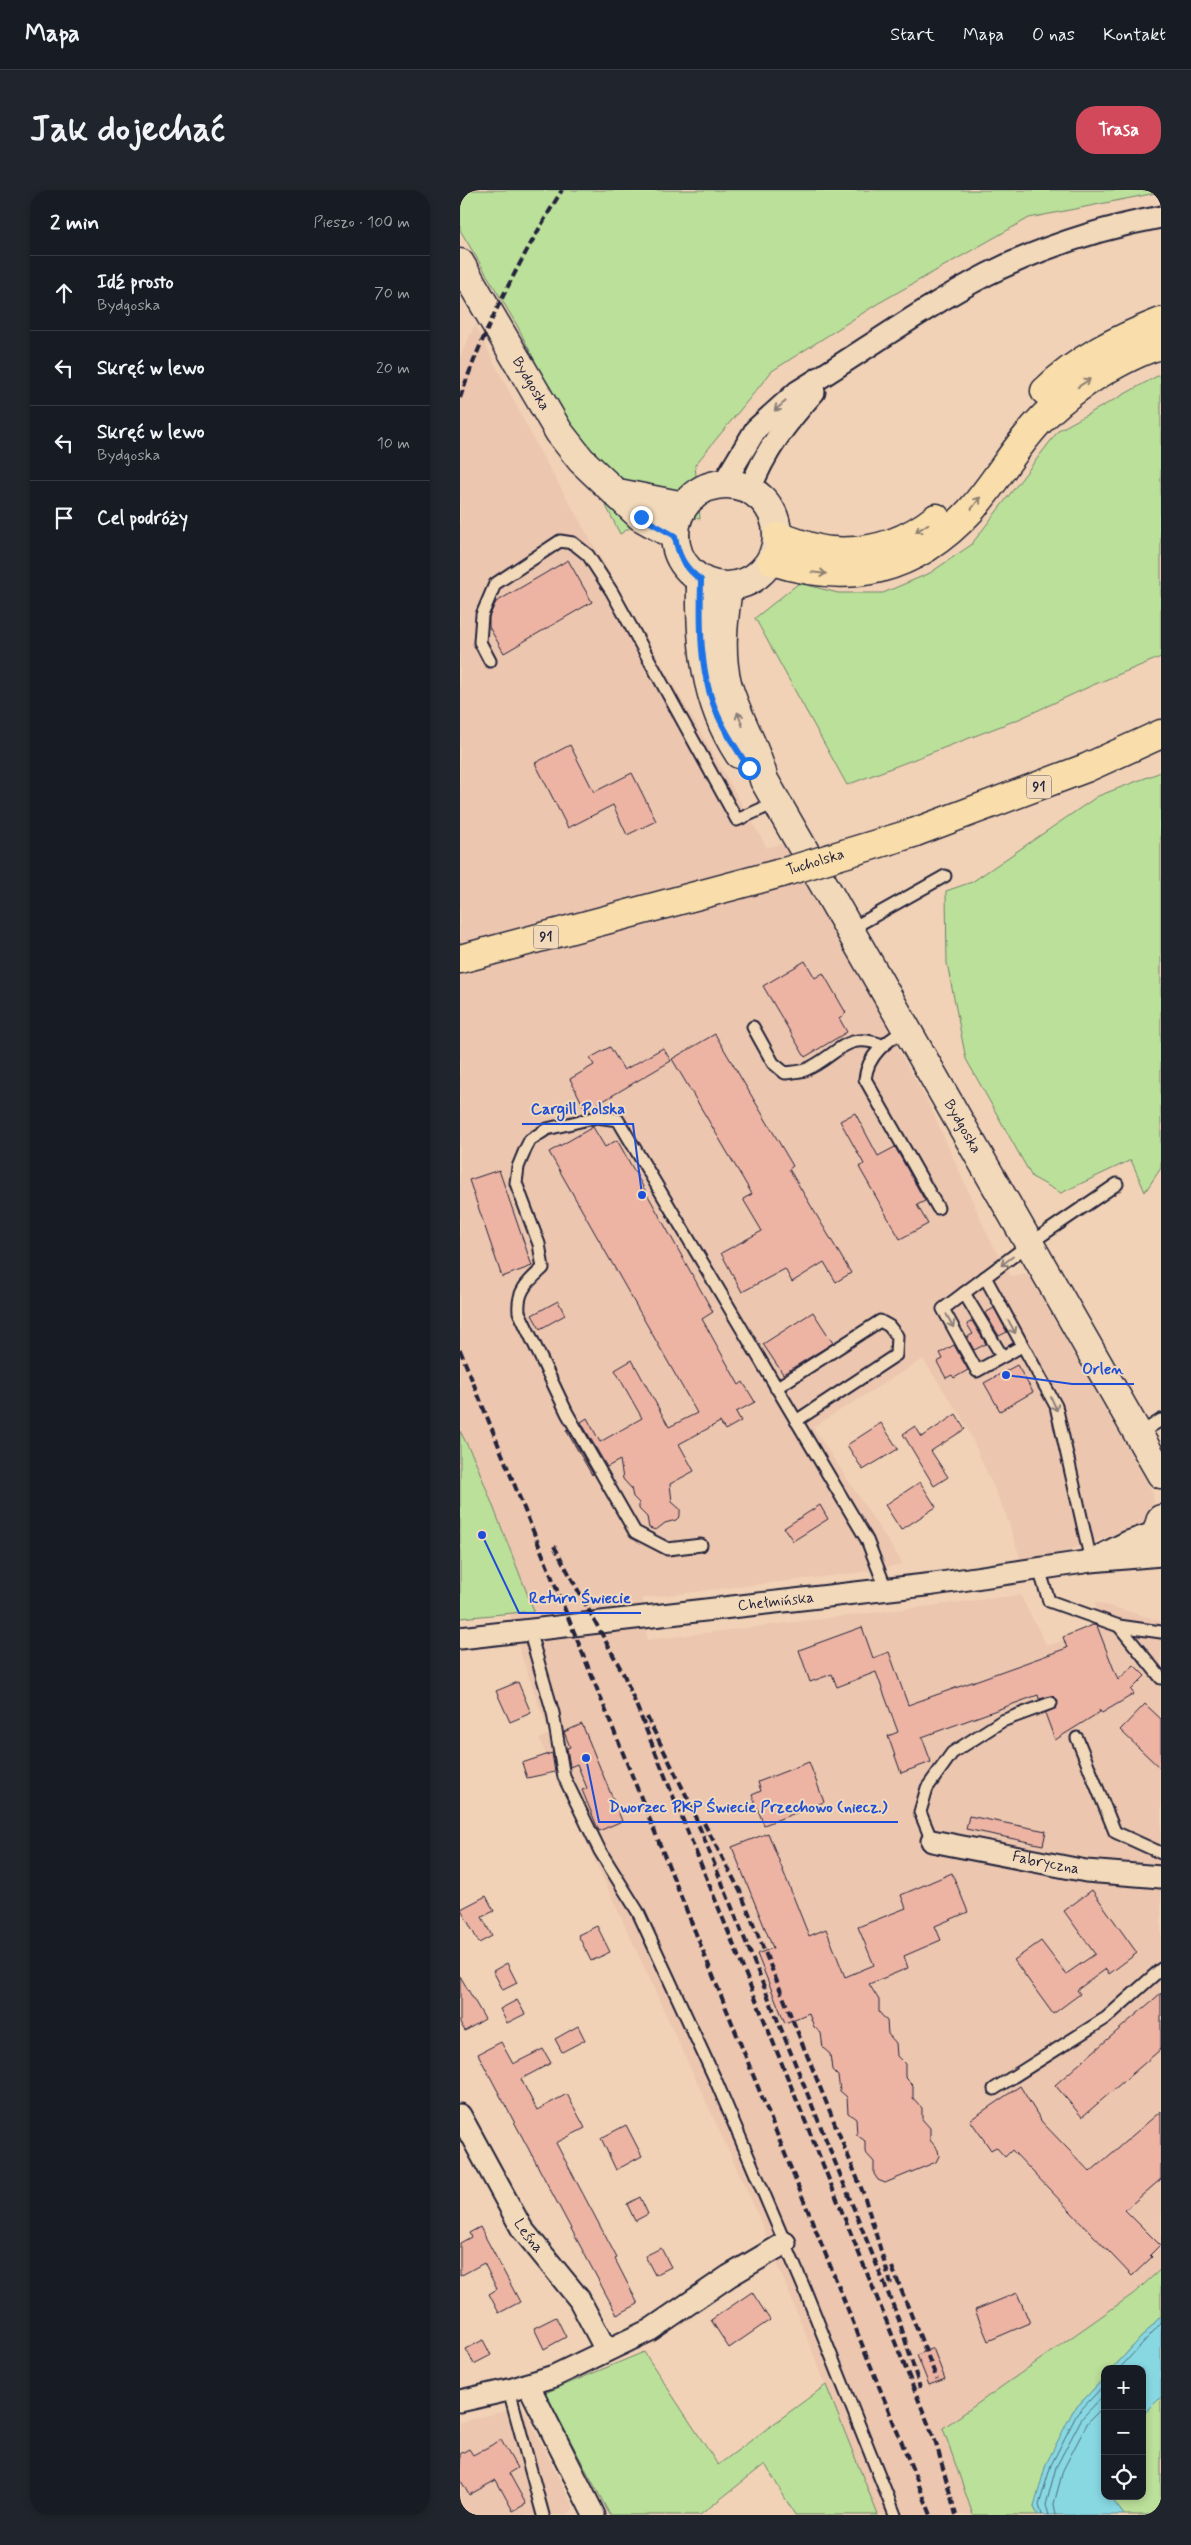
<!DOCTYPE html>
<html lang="pl">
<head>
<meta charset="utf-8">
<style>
	body { margin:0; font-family:Mynerve,sans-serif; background:#20242c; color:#f1f3f6 }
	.controls { position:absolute; right:15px; bottom:15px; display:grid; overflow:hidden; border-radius:10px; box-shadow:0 2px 8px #0003 }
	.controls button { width:45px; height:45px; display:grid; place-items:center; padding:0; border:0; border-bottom:1px solid #363941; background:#171b24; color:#f1f3f6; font:25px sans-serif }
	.stop { position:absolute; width:15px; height:15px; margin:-11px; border:4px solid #1a73e8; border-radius:50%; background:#fff }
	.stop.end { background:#1a73e8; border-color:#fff; box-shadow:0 1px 5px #0008 }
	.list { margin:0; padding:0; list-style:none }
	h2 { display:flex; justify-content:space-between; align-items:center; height:65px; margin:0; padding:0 20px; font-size:21px }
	h2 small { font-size:16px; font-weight:400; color:#9ea1a6 }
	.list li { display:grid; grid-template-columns:32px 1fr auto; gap:15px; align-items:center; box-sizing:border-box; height:75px; padding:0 20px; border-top:1px solid #363941 }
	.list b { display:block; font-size:19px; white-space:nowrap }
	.list p { margin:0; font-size:16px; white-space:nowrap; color:#9ea1a6 }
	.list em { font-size:16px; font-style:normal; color:#9ea1a6 }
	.icon { flex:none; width:28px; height:28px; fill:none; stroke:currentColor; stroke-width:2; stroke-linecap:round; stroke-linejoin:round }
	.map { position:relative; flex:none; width:701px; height:2325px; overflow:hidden; border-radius:20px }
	header { display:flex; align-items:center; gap:30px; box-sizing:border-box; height:70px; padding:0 25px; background:#171b24; border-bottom:1px solid #363941 }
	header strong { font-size:24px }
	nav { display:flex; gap:28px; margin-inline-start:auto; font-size:18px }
	.intro { display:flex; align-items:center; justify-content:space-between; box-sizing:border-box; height:120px; padding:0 30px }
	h1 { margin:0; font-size:35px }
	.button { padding:12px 22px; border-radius:20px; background:#d1495b; color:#fff; font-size:18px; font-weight:700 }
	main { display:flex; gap:30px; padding:0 30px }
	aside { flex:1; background:#171b24; border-radius:20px; box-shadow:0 2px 8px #0003 }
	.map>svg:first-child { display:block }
	.built { fill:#ecc6af }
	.green { fill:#bbe09a; stroke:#6e816a }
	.water { fill:#88d8e2; stroke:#5f8f9f }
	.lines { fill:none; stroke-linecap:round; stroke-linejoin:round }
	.shore { stroke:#4b6b7e; stroke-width:1 }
	.building { fill:#edb4a4; stroke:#22223b }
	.lane-casing { stroke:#22223b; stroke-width:15 }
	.street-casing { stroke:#22223b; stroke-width:25 }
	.secondary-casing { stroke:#22223b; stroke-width:31 }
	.primary-casing { stroke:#22223b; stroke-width:31 }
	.lane { stroke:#f2d9ba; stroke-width:11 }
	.street { stroke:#f2d9ba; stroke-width:21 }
	.secondary { stroke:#f2d9ba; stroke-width:28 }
	.primary { stroke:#f9deab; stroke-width:28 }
	.rail { stroke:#22223b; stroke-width:4; stroke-dasharray:8 4; stroke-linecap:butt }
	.primary-bridge-casing { stroke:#22223b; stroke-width:31; stroke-linecap:butt }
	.primary-bridge { stroke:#f9deab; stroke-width:28 }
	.oneway { stroke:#8e8073 }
	.oneway2 { stroke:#8a7e7a }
	.route { stroke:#1a73e8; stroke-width:6 }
	.labels { text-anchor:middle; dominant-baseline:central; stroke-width:4; stroke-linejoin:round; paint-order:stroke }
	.shield { fill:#f2d9ba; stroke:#605961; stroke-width:1 }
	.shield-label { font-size:14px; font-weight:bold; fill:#22223b }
	.street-label { font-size:15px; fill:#22223b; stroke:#f2d9ba }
	.leader { fill:none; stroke:#1d4ed8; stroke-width:2 }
	.callout-dot { fill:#1d4ed8; stroke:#f2d9ba; stroke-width:2 }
	.callout-label { font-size:16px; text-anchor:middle; font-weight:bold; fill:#1d4ed8; stroke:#f2d9ba; stroke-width:4; stroke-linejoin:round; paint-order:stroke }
</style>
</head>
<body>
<header>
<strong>Mapa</strong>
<nav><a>Start</a><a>Mapa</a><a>O nas</a><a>Kontakt</a></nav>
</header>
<div class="intro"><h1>Jak dojechać</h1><a class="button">Trasa</a></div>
<main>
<aside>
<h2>2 min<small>Pieszo · 100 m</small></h2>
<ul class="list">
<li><svg class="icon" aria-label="ahead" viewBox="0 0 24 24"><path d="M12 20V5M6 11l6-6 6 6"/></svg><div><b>Idź prosto</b><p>Bydgoska</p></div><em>70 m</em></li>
<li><svg class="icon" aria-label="left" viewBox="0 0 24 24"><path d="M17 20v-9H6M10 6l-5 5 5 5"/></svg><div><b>Skręć w lewo</b></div><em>20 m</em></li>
<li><svg class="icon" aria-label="left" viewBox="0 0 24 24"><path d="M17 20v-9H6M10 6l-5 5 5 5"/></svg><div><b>Skręć w lewo</b><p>Bydgoska</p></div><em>10 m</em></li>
<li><svg class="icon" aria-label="arrive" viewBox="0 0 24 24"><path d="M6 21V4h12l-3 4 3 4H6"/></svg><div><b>Cel podróży</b></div></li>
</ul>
</aside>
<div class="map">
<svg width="701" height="2325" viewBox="0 0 701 2325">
	<rect width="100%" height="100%" fill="#f1d2b6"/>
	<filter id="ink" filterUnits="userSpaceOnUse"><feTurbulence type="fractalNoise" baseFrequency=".02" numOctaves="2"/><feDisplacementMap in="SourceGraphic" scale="10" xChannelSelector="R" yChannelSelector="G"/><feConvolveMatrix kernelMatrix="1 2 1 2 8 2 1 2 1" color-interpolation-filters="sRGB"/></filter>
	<g filter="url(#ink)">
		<!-- built -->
		<g class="built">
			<polygon points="15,135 79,260 307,658 330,651 439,861 470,916 530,1050 551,1086 568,1084 692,1301 694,1312 691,1321 683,1333 677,1337 590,1366 562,1373 546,1325 505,1233 463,1169 353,1237 443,1374 396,1383 183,1408 187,1450 560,1405 587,1456 639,1438 635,1412 701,1431 701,2079 673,2104 485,2245 513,2325 418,2325 295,2018 79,1549 89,1544 60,1462 11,1275 0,1253 0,167"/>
			<polygon points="63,2217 114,2319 104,2325 0,2325 0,2232"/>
		</g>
		<!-- green -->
		<g class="green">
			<polygon points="0,0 701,0 701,2 569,28 417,114 312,181 235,275 240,329 197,321 160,344 58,137 0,40"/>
			<polygon points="701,184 701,467 633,495 559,529 387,595 295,428 339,393 378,403 423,403 470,383 511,355 599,240"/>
			<polygon points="701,582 701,978 685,1002 671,970 601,1003 572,987 506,869 487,773 486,701 512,692 638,606"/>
			<polygon points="0,1241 15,1270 74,1421 0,1428"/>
			<polygon points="701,2079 701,2126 652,2179 645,2179 645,2187 613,2221 574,2317 578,2325 513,2325 483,2238 673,2104"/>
			<polygon points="184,2162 258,2275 366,2195 418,2325 335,2325 305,2274 240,2325 150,2325 85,2203"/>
			<polygon points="701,2207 701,2325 664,2325 652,2309 652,2306 682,2306 682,2226"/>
		</g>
		<!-- water -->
		<g class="water">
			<polygon points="701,2126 701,2207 682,2226 682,2179 652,2179"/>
			<polygon points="645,2187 645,2306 652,2306 652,2309 664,2325 578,2325 574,2317 586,2274 613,2221"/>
		</g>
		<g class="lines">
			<!-- shore -->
			<g class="shore">
				<polyline points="659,2179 701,2133"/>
				<polyline points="582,2325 579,2315 591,2275 617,2224 645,2194"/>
				<polyline points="589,2325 586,2315 596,2277 622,2228 645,2204"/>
				<polyline points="596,2325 594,2314 603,2280 628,2232 645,2215"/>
			</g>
		</g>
		<!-- building -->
		<g class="building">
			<polygon points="108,370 132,412 44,463 29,437 29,427 36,412"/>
			<polygon points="110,555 134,602 172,583 196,631 167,645 153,615 108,638 75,573"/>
			<polygon points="345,771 355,788 363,783 386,823 379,828 387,842 345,867 303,796"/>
			<polygon points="255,844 333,976 329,979 391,1083 376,1092 364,1072 332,1092 325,1079 282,1102 261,1063 302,1041 283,1009 292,1004 212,869"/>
			<polygon points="150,857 164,880 203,858 211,871 126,921 110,889 134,875 130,868"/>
			<polygon points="395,923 418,966 435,957 465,1011 457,1015 468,1034 440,1049 399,977 404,974 380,931"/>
			<polygon points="133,937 145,957 157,950 253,1122 242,1129 279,1195 283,1192 295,1212 276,1222 281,1231 265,1240 260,1232 219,1254 234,1281 210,1294 212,1312 220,1319 220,1326 216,1330 205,1333 196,1340 189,1338 187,1327 179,1319 179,1313 173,1307 171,1298 163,1289 160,1270 147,1277 121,1232 127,1228 140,1252 182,1228 155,1180 172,1170 209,1237 237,1223 89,962"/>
			<polygon points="39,980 72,1076 42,1087 9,990"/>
			<polygon points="98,1111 105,1125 80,1139 72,1125"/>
			<polygon points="534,1118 547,1142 539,1146 525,1123"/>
			<polygon points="353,1122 373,1153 323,1184 303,1154"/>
			<polygon points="512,1131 526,1154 514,1160 507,1147 513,1144 507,1134"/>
			<polygon points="494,1155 508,1180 494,1188 492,1185 486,1188 477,1172 483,1169 480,1163"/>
			<polygon points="557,1175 573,1202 540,1221 524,1193"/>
			<polygon points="496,1224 505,1239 471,1261 488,1287 474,1296 443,1244 455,1236 462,1247"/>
			<polygon points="421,1233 438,1259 403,1280 387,1255"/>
			<polygon points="107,1239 133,1284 132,1285 106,1240"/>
			<polygon points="460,1292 476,1317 441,1340 425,1315"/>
			<polygon points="360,1315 368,1329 333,1351 324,1338"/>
			<polygon points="633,1435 637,1436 658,1490 674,1475 685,1486 671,1500 674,1504 642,1523 639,1520 640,1522 595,1550 585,1523 596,1518 598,1510 592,1506 579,1509 578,1505 462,1547 471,1572 441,1583 428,1546 438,1542 416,1482 377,1497 372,1484 350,1492 339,1460 402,1437 413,1468 429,1462 448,1515 607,1458 603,1447"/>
			<polygon points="58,1492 71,1523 50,1532 36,1501"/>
			<polygon points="685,1514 701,1529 701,1579 660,1540"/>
			<polygon points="122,1534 162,1631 139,1641 122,1600 127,1598 117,1574 110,1577 107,1558 110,1557 104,1542"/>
			<polygon points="92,1563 95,1582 67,1588 62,1573"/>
			<polygon points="349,1572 364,1612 304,1635 292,1605 301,1601 298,1592"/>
			<polygon points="509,1626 586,1641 583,1655 506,1639"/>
			<polygon points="308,1643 349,1746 366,1739 385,1787 414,1775 398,1737 446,1718 441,1705 492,1683 508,1722 475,1736 481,1750 444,1766 448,1778 409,1794 419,1810 419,1822 427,1831 428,1844 436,1853 437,1866 445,1874 445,1887 453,1895 453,1908 462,1918 462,1929 470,1938 470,1950 478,1960 479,1966 476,1972 425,1993 418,1990 414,1984 414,1972 405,1962 405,1951 397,1945 396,1929 388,1923 387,1907 380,1901 378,1886 372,1880 370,1864 363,1858 361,1843 354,1837 349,1823 325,1833 297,1764 313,1758 272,1657"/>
			<polygon points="632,1700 677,1763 649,1784 646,1779 617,1800 620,1804 593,1824 554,1770 581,1751 606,1784 635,1764 604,1721"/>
			<polygon points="26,1706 34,1721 22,1727 32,1746 19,1753 1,1719"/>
			<polygon points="137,1736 150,1762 131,1771 118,1745"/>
			<polygon points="47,1773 57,1793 43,1800 33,1781"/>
			<polygon points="0,1786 25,1829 5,1841 0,1833"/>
			<polygon points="701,1803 701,1859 622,1927 595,1895"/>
			<polygon points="57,1810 65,1824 47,1833 40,1819"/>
			<polygon points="118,1836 125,1850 102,1862 95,1849"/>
			<polygon points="41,1852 53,1874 83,1859 91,1873 61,1889 77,1920 107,1904 125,1938 96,1953 157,2068 155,2069 178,2114 157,2125 18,1864"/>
			<polygon points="560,1896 582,1932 630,1982 701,1921 701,1989 665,2020 700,2055 690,2065 692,2067 672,2086 552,1960 545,1967 536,1957 531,1960 510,1930"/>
			<polygon points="166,1935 182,1966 156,1980 141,1948"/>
			<polygon points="180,2007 188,2024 175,2031 167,2014"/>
			<polygon points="20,2037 60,2112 39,2123 29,2104 37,2099 24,2073 0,2086 0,2053 11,2047 9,2043"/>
			<polygon points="201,2058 211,2077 195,2085 185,2066"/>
			<polygon points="292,2102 310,2130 269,2158 251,2130"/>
			<polygon points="557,2103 570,2133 528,2151 515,2120"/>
			<polygon points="96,2127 106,2147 84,2159 74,2138"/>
			<polygon points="23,2150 31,2165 14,2174 6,2159"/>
			<polygon points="473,2158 485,2189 469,2195 457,2165"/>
			<polygon points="41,2250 57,2278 49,2283 66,2314 53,2321 36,2290 9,2305 0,2289 0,2264 9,2259 13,2265"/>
		</g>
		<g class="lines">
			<defs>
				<g id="lane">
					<polyline points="30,471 20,452 22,425 35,394 100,351 113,353 128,365 152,402 277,630 317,612"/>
					<polyline points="389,740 485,686"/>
					<path d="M293,837l20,36 12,10c6,-1 14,-1 20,-3 31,-12 39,-40 77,-25"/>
					<path d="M446,839c-20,13 -38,25 -41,50l73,129"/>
					<polyline points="525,1087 596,1216 631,1371"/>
					<polyline points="504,1103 542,1166"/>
					<polyline points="562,1156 517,1181 483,1119 569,1054 657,994"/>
					<polyline points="316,1198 420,1131 429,1136 437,1146 436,1165 336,1231"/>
					<polyline points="679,1244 701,1230"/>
					<path d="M241,1355l-33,4 -33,-17 -68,-119 -48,-101c-2,-22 9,-30 24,-44l-4,-24 -23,-61 2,-16 7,-17 5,-10 17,-11 50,-12 21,3 249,420 19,49"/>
					<polyline points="579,1379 589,1411 659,1436 701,1442"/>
					<polyline points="659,1436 701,1488"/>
					<polyline points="69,1440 93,1523 104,1587 140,1661 178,1722 256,1891 345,2100 435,2325"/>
					<polyline points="617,1548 655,1642 701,1663"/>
					<polyline points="472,1651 460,1622 467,1598 492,1563 542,1531 591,1513"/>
					<polyline points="534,1899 646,1828 701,1779"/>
					<polyline points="49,2200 83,2325"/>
				</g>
				<g id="street">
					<path d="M263,294l33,-55 41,-37c64,-39 125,-84 191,-118 55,-27 113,-46 173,-57"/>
					<path d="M290,300c14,-38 37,-68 64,-98"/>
					<polyline points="638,1367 668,1352 697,1342"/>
					<path id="s1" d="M0,1448l474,-54 157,-23 70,-6"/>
					<path id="s2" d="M472,1651l154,30 75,6"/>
					<path id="s3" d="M0,1925l62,114 57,70 27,51"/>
					<polyline points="68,2194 134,2325"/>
					<polyline points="0,2211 53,2199 94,2186 190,2140 269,2086 325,2053"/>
				</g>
				<g id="secondary">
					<path id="s4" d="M0,73l99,169 22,28 60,57 34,19"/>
					<circle cx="266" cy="345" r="51"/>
					<polyline points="158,303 224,316"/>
					<path d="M241,390c-1,62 3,121 38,174"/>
					<path id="s5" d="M268,397c-4,31 -9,64 -1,96 9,33 29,63 37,97l397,694"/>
					<polyline points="701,1329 697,1342 701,1360"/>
				</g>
				<g id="primary">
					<path d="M585,201c34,-33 73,-52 116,-69"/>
					<path d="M318,347c17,4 36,13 53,14 39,3 75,-9 105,-33"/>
					<path d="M312,371c78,25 142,11 199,-51 24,-27 42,-60 67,-87 21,-23 45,-40 71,-55 16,-9 34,-19 52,-23"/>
					<polyline points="453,643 626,578 701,544"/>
					<polyline points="0,769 321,683"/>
				</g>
			</defs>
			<!-- lane casing -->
			<use href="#lane" class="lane-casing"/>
			<!-- street casing -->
			<use href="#street" class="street-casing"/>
			<!-- secondary casing -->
			<use href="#secondary" class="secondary-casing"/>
			<!-- primary casing -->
			<use href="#primary" class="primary-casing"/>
			<!-- lane -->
			<use href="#lane" class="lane"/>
			<!-- street -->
			<use href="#street" class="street"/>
			<!-- secondary -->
			<use href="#secondary" class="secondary"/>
			<!-- primary -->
			<use href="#primary" class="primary"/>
			<!-- rail -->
			<g class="rail">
				<path d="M0,208c25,-73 62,-142 102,-208"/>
				<polyline points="0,1160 471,2325"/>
				<polyline points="94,1356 164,1485 476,2253 496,2325"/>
				<polyline points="187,1527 228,1609 439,2130 460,2198"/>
				<polyline points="244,1633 280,1701 404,2005 431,2094"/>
				<polyline points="432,2077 477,2189"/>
			</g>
			<defs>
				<g id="primary-bridge">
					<path id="s6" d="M321,683l132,-40"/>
				</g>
			</defs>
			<!-- primary-bridge casing -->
			<use href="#primary-bridge" class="primary-bridge-casing"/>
			<!-- primary-bridge -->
			<use href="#primary-bridge" class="primary-bridge"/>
		</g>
		<!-- one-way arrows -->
		<defs><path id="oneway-shaft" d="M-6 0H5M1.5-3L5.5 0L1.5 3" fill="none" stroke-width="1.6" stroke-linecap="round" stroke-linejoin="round" transform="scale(1.25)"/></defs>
		<g class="oneway">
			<use href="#oneway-shaft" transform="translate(624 193) rotate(-33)"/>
			<use href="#oneway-shaft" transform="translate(516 313) rotate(-53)"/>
			<use href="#oneway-shaft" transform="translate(462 338) rotate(147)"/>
			<use href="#oneway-shaft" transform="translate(359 383) rotate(6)"/>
		</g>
		<g class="oneway2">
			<use href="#oneway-shaft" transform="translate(320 216) rotate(140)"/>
			<use href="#oneway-shaft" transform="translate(280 529) rotate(-110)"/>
			<use href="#oneway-shaft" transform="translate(547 1071) rotate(143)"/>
			<use href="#oneway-shaft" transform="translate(490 1131) rotate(62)"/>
			<use href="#oneway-shaft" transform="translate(552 1137) rotate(62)"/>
			<use href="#oneway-shaft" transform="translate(594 1214) rotate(66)"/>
		</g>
	</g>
	<g class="lines" filter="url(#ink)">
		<!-- route -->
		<path class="route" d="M181,327l34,19c3,20 10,32 26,44 -1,42 -2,91 15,131 8,20 21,39 33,57"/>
	</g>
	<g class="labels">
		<!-- shield labels -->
		<g class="shield">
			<rect x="566.5" y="585.5" width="25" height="23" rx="4"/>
			<rect x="73.5" y="735.5" width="25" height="23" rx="4"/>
		</g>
		<g class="shield-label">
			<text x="579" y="597">91</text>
			<text x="86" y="747">91</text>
		</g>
		<!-- street labels -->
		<g class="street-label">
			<text stroke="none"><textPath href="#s4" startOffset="140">Bydgoska</textPath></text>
			<text stroke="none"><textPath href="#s6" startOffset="36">Tucholska</textPath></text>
			<text stroke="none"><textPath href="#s5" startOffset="600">Bydgoska</textPath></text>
			<text stroke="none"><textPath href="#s1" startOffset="318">Chełmińska</textPath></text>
			<text stroke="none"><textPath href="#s2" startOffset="116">Fabryczna</textPath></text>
			<text stroke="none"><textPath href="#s3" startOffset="139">Leśna</textPath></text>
		</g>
	</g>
	<!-- callouts -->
	<path class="leader" d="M182 1005L173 934H62M546 1185L612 1194H674M22 1345L59 1423H181M126 1568L139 1632H438"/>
	<g class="callout-dot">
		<circle cx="182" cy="1005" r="5"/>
		<circle cx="546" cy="1185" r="5"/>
		<circle cx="22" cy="1345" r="5"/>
		<circle cx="126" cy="1568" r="5"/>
	</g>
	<g class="callout-label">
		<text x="118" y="924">Cargill Polska</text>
		<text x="643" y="1184">Orlen</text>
		<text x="120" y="1413">Return Świecie</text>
		<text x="288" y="1622">Dworzec PKP Świecie Przechowo (niecz.)</text>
	</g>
</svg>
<div class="controls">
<button>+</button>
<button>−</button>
<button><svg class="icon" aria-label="locate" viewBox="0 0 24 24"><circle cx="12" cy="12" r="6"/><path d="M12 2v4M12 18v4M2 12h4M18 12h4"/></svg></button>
</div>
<div class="stop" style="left:289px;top:578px"></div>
<div class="stop end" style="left:181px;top:327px"></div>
</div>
</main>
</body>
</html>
